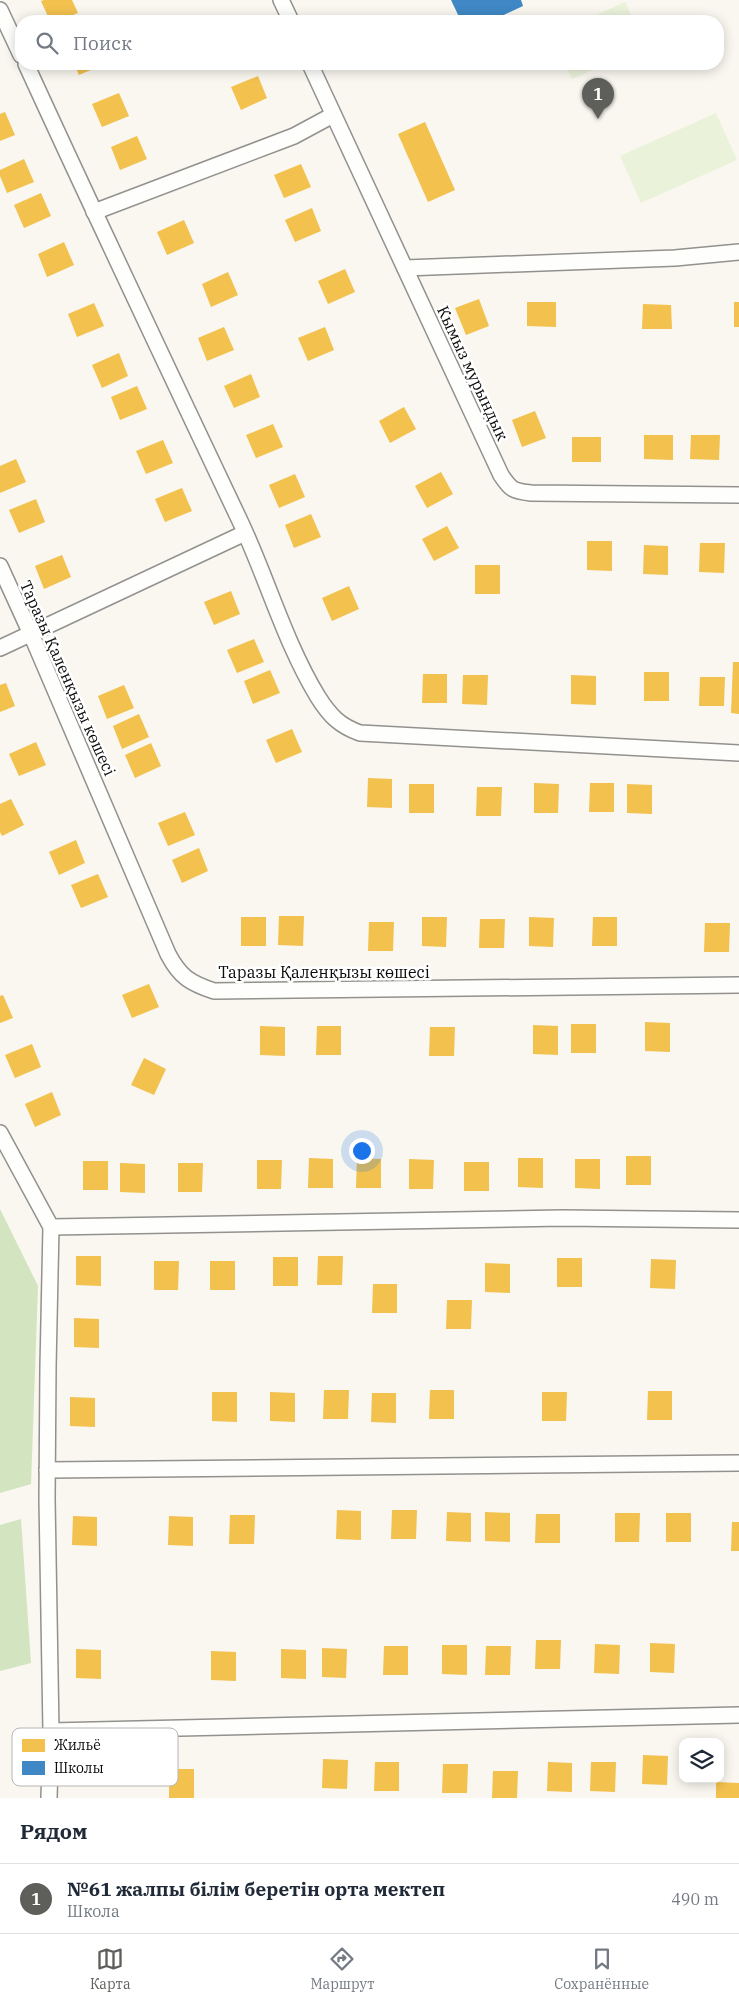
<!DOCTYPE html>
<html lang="ru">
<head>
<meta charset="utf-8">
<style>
	body { margin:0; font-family:"IBM Plex Serif",serif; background:#f6f6f7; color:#1f2937 }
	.controls { position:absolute; right:15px; bottom:15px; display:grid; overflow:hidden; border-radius:10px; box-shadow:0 2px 12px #0003 }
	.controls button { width:45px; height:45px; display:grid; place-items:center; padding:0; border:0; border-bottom:1px solid #e0e1e3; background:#fff; color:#1f2937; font:25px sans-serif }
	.you { position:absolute; left:361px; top:1150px; width:18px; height:18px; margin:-12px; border:4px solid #fff; border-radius:50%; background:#1a73e8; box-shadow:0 0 0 8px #1a73e833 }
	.badge { display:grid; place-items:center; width:32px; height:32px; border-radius:50%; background:#5e5e5b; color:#fff; font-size:16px; font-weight:700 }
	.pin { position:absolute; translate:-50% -41px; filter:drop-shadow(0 1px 2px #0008) }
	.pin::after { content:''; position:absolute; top:26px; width:18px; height:15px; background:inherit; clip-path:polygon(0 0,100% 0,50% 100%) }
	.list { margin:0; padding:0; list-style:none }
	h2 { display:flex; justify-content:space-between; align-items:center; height:65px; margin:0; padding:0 20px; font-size:21px }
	h2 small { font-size:16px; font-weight:400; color:#747a83 }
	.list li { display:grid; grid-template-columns:32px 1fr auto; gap:15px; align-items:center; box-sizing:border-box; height:70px; padding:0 20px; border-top:1px solid #e0e1e3 }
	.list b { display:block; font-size:19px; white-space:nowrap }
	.list p { margin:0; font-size:16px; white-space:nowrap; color:#747a83 }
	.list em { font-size:16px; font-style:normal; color:#747a83 }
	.icon { flex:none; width:28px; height:28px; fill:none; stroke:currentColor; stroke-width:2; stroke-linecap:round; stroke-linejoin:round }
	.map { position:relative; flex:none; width:739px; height:1798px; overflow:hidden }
	.search { position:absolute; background:#fff; box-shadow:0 2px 12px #0003; left:15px; right:15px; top:15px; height:55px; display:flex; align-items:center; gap:12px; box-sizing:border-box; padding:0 18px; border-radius:20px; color:#747a83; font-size:19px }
	.sheet { height:135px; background:#fff }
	nav { display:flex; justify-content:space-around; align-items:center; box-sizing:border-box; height:70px; border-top:1px solid #e0e1e3; background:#fff; font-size:14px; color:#747a83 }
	nav a { display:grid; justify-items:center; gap:2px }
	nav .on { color:#5e5e5b }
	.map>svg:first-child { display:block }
	.forest { fill:#d2e4c0 }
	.pitch { fill:#ebf2da }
	.homes { fill:#f2c14e }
	.schools { fill:#3f88c5 }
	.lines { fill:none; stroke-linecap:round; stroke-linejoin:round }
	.street-casing { stroke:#92918e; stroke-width:18 }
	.street { stroke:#fefefd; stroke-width:15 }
	.labels { text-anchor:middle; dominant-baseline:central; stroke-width:5; stroke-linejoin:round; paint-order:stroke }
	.street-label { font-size:16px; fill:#0b0b0b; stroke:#fff }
	.key { fill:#fff; stroke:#b6b6b6; stroke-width:1 }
	.key-label { font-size:14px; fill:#0b0b0b }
</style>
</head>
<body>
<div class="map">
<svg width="739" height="1798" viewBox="0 0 739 1798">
	<rect width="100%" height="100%" fill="#f9f7ef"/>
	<!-- forest -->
	<g class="forest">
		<polygon points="0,1209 38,1286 31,1484 0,1493"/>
		<polygon points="21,1519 31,1663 0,1671 0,1525"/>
	</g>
	<!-- pitch -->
	<g class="pitch">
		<polygon points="625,2 634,21 583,21"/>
		<polygon points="565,64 607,64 572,79"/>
		<polygon points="716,113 737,160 641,203 620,156"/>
	</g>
	<!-- homes -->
	<g class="homes">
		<polygon points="44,0 72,0 78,13 58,21 50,21 41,1"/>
		<polygon points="232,16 234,21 220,21"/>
		<polygon points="74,64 105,64 79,75"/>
		<polygon points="258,76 267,98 241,110 231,87"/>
		<polygon points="119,93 129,116 102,127 92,104"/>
		<polygon points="5,112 15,135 0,141 0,114"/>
		<polygon points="425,122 455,190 428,202 398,134"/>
		<polygon points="137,136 147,159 120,170 111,147"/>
		<polygon points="24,159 34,182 7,193 0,176 0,170"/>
		<polygon points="301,164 311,187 284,198 274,175"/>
		<polygon points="41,193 51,216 24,228 14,205"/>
		<polygon points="312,208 321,231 295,242 285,220"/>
		<polygon points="184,220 194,243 167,255 157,232"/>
		<polygon points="64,242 74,265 47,277 38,254"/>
		<polygon points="345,269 355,292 328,304 318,281"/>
		<polygon points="228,272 238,295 211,307 202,284"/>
		<polygon points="479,299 489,326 466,335 455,308"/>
		<polygon points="527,302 556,302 556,327 527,326"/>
		<rect x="734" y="302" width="5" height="25"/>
		<polygon points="94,303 104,326 77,337 68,314"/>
		<polygon points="643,304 671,305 672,329 642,329"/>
		<polygon points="224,327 234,350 207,361 198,338"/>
		<polygon points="325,327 334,350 308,361 298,338"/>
		<polygon points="119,353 128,376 102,388 92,365"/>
		<polygon points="251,374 260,397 234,408 224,386"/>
		<polygon points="137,386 147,409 120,420 111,397"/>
		<polygon points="404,407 416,429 390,443 379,421"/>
		<polygon points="535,411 546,438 522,447 512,420"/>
		<polygon points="273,424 283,447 256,458 246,435"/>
		<polygon points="644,435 673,435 673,460 644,459"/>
		<polygon points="691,435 720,435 719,460 690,459"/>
		<rect x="572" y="437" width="29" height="25"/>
		<polygon points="163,440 173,463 146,474 136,451"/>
		<polygon points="16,459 26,482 0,493 0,466"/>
		<polygon points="441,472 453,494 427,508 415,486"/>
		<polygon points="295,474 305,497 279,508 269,485"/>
		<polygon points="182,488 192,511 165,522 155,499"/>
		<polygon points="36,499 45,522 19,533 9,510"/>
		<polygon points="311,514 321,537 294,548 285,525"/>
		<polygon points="447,526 459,548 434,561 422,539"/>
		<polygon points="587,541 612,541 612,571 587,570"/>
		<polygon points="700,543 725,543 724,573 699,572"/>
		<polygon points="644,545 668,546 668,575 643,574"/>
		<polygon points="62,555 71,577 44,589 35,566"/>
		<rect x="475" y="565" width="25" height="29"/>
		<polygon points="349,586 359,609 332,621 322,598"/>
		<polygon points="231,591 240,614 214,625 204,602"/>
		<polygon points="254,639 264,662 237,673 227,650"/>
		<polygon points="733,662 739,662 739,714 731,713"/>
		<polygon points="270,670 280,693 253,704 244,681"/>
		<rect x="644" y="672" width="25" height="29"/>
		<polygon points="423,674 447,674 447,703 422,703"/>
		<polygon points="463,675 488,675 487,705 462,704"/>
		<polygon points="571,675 596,676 596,705 571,704"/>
		<polygon points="700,677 725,677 724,706 699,706"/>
		<polygon points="6,683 15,706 0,712 0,685"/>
		<polygon points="124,685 134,708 107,719 98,696"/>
		<polygon points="139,714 149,737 122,749 113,726"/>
		<polygon points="292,729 302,752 276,763 266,740"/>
		<polygon points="36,742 46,765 19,776 9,754"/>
		<polygon points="151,743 161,766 135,778 125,755"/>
		<polygon points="368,778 392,779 392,808 367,807"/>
		<polygon points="534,783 559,784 558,813 534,813"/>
		<polygon points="590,783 614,783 614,812 589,812"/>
		<rect x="409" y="784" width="25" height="29"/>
		<polygon points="627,784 652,785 652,814 627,813"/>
		<polygon points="477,787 502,787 501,816 476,816"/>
		<polygon points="11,799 24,825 2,836 0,832 0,804"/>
		<polygon points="185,812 195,835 168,846 158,823"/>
		<polygon points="76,840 85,863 59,875 49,852"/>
		<polygon points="199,848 208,871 182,883 172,860"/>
		<polygon points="98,874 108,897 81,908 71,885"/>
		<polygon points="279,916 304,916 303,946 278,945"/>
		<rect x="241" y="917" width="25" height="29"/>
		<polygon points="422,917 447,917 446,947 422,946"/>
		<polygon points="529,917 554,918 553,947 529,946"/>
		<polygon points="593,917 617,917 617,946 592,946"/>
		<polygon points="480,919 505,919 504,948 479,948"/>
		<polygon points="369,922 394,922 393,951 368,951"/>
		<polygon points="705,923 730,923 729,952 704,952"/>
		<polygon points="149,984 159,1007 132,1018 122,995"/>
		<polygon points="3,995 13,1018 0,1023 0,996"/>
		<polygon points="645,1022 670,1023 670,1052 645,1051"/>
		<rect x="571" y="1024" width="25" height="29"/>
		<polygon points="533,1025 558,1026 558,1055 533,1054"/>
		<polygon points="260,1026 285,1027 285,1056 260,1055"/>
		<polygon points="317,1026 341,1026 341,1055 316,1055"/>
		<polygon points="430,1027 455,1027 454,1056 429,1056"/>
		<polygon points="32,1044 41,1067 15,1078 5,1055"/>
		<polygon points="144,1058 166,1069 154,1095 131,1085"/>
		<polygon points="52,1092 61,1115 35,1127 25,1104"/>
		<rect x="626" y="1156" width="25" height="29"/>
		<polygon points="309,1158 333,1159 333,1188 308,1188"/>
		<polygon points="357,1158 381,1159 381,1188 356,1188"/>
		<polygon points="518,1158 543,1158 543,1188 518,1187"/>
		<polygon points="409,1159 434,1160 433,1189 409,1189"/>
		<polygon points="575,1159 600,1159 600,1189 575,1188"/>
		<polygon points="257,1160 282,1160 281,1189 257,1189"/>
		<rect x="83" y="1161" width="25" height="29"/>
		<rect x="464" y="1162" width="25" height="29"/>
		<polygon points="120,1163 145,1164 145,1193 120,1192"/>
		<polygon points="178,1163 203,1163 202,1192 178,1192"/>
		<polygon points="76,1256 101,1256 101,1286 76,1285"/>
		<polygon points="318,1256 343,1256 342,1285 317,1285"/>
		<rect x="273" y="1257" width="25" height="29"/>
		<rect x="557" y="1258" width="25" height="29"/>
		<polygon points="651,1259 676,1260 675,1289 650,1288"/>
		<polygon points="154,1261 179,1261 178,1290 154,1290"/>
		<rect x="210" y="1261" width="25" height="29"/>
		<polygon points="485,1263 510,1264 510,1293 485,1292"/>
		<polygon points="373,1284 397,1284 397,1313 372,1313"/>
		<polygon points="447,1300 472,1300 471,1329 446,1329"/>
		<polygon points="74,1318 99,1319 99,1348 74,1347"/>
		<polygon points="324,1390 349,1390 348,1419 323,1419"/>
		<polygon points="430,1390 454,1390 454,1419 429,1419"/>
		<polygon points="648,1391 672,1391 672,1420 647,1420"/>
		<polygon points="212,1392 237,1392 237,1422 212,1421"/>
		<polygon points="270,1392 295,1393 295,1422 270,1421"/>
		<polygon points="542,1392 567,1392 566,1421 542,1421"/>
		<polygon points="372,1393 396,1393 396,1423 371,1422"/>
		<polygon points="70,1397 95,1398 95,1427 70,1426"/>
		<polygon points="337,1510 361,1511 361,1540 336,1539"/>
		<polygon points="392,1510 417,1510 416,1539 391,1539"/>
		<polygon points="447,1512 471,1513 471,1542 446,1541"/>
		<polygon points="485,1512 510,1513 510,1542 485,1541"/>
		<polygon points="615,1513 640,1513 639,1542 615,1542"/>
		<rect x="666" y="1513" width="25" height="29"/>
		<polygon points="536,1514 560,1514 560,1543 535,1543"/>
		<polygon points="230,1515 255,1515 254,1544 229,1544"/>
		<polygon points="73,1516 97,1517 97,1546 72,1545"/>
		<polygon points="169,1516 193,1517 193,1546 168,1545"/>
		<polygon points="732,1522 739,1522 739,1551 731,1551"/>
		<polygon points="536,1640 561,1640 560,1669 535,1669"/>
		<polygon points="650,1643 675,1644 674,1673 650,1672"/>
		<polygon points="595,1644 620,1645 619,1674 594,1673"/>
		<polygon points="442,1645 467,1645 467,1675 442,1674"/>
		<polygon points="384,1646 408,1646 408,1675 383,1675"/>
		<polygon points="486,1646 511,1646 510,1675 485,1675"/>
		<polygon points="322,1648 347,1649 346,1678 322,1677"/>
		<polygon points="76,1649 101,1650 101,1679 76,1678"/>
		<polygon points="281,1649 306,1650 306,1679 281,1678"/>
		<polygon points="211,1651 236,1652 236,1681 211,1680"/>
		<polygon points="643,1755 668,1756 667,1785 642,1784"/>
		<polygon points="323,1759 348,1760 347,1789 322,1788"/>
		<polygon points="375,1762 399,1762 399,1791 374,1791"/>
		<polygon points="548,1762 572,1763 572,1792 547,1791"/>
		<polygon points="591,1762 616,1762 615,1792 590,1791"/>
		<polygon points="443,1764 468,1764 467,1793 442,1793"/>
		<rect x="169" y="1769" width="25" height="29"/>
		<polygon points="493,1771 518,1771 517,1798 492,1798"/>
		<polygon points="716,1782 739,1783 739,1798 716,1798"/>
	</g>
	<!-- schools -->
	<polygon class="schools" points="451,0 521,0 523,6 491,21 461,21"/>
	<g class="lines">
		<defs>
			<g id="street">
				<polyline points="281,0 291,21"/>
				<polyline points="0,10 21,55"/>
				<path d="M26,64c70,153 142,305 214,457 27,57 45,122 78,176 12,19 22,29 42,36l379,20"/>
				<path d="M310,64l191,411c10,15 12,16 30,18l208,2"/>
				<polyline points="94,212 294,136 333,115"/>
				<polyline points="405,268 675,258 739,252"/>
				<path d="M0,566l31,68 137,320c12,23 22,29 46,37l525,-6"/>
				<polyline points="0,648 245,533"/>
				<polyline points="0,1133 51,1227 48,1367 47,1499 51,1731 49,1798"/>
				<polyline points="51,1227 562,1218 739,1220"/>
				<polyline points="47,1470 739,1463"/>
				<polyline points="51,1731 739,1715"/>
			</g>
		</defs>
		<!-- street casing -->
		<use href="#street" class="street-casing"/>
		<!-- street -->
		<use href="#street" class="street"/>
	</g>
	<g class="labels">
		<!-- street labels -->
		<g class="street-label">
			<text transform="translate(473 373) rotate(65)">Кымыз мурындык</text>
			<text transform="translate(68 678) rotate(66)">Таразы Қаленқызы көшесі</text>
			<text x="324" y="972">Таразы Қаленқызы көшесі</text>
		</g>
	</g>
	<!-- legend -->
	<rect x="12" y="1728" width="166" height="58" rx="8" class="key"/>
	<rect x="22" y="1739" width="23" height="13" fill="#f2c14e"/>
	<rect x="22" y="1761" width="23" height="14" fill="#3f88c5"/>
	<g class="key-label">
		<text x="54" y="1750">Жильё</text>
		<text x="54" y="1773">Школы</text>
	</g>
</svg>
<div class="controls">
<button><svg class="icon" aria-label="layers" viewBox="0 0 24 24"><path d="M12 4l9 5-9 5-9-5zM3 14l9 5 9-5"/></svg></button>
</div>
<div class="you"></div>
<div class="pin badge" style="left:598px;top:119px">1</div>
<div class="search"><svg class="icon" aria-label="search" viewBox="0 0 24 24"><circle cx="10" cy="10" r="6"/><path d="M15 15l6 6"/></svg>Поиск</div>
</div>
<section class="sheet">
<h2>Рядом<small></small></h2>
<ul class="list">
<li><span class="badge">1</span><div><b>№61 жалпы білім беретін орта мектеп</b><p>Школа</p></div><em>490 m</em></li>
</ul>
</section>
<nav>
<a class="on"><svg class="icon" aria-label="map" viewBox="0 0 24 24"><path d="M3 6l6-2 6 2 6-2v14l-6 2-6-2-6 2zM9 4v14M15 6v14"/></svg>Карта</a>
<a><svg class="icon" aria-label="directions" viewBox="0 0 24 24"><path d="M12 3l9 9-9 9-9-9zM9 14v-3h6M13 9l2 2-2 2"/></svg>Маршрут</a>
<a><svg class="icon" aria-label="saved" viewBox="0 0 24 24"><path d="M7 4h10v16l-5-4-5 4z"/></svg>Сохранённые</a>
</nav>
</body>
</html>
